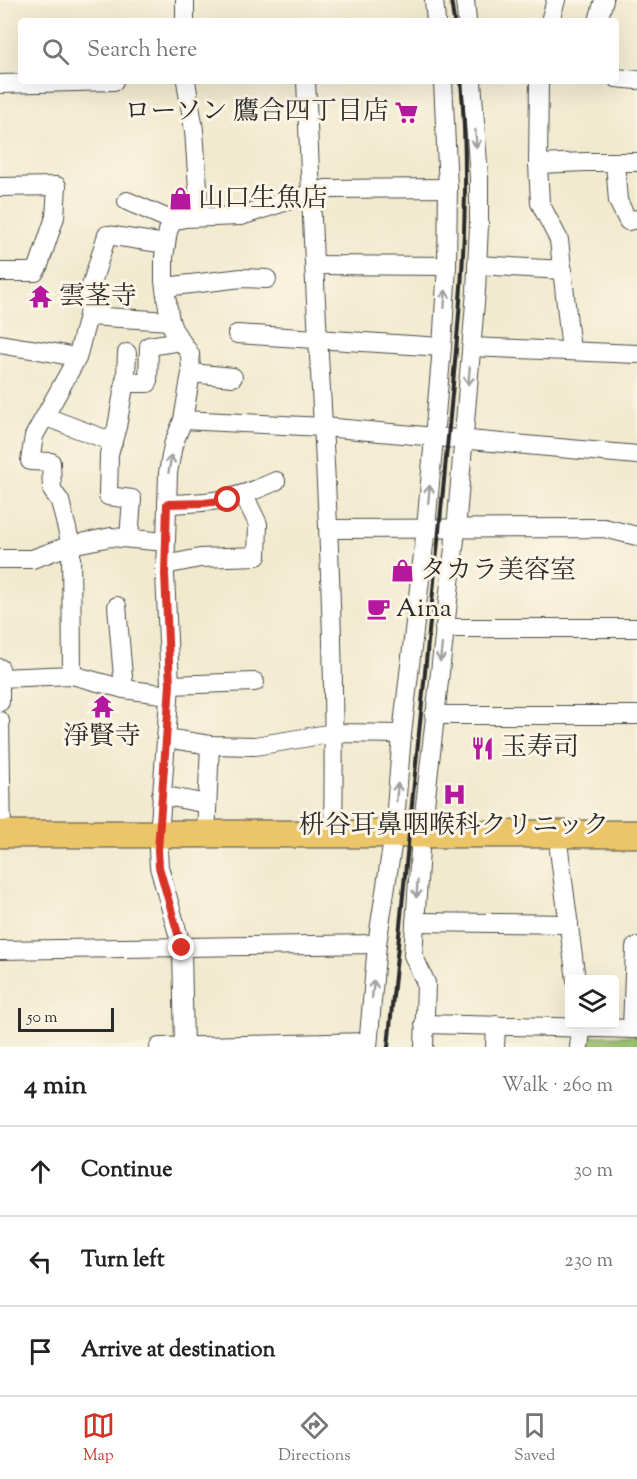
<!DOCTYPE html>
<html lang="en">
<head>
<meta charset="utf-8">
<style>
	body { margin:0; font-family:"Sorts Mill Goudy","Noto Serif JP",serif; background:#f6f6f6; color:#222 }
	.controls { position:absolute; right:18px; bottom:18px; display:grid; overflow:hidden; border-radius:6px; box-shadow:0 6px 24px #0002 }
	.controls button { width:54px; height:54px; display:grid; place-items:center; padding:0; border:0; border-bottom:2px solid #e0e0e0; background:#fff; color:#222; font:30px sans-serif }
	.scale { position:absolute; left:18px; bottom:15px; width:96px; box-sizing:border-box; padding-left:6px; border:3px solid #2b2b2b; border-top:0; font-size:16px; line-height:21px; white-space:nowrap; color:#2b2b2b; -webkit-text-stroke:4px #fcf5e5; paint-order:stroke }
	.stop { position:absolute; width:18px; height:18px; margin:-14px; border:4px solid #d93025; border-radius:50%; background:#fff }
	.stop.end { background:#d93025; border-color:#fff; box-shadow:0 2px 6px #0008 }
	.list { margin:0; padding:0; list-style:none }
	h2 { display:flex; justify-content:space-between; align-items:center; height:78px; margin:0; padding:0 24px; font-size:26px }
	h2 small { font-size:20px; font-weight:400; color:#767676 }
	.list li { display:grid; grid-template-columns:39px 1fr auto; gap:18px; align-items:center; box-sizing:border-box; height:90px; padding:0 24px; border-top:2px solid #e0e0e0 }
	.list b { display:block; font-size:22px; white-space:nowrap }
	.list em { font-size:20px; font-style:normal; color:#767676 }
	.icon { flex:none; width:33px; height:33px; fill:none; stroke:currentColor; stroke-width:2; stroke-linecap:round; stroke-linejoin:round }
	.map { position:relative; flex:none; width:637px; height:1047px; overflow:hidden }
	.search { position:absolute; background:#fff; box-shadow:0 6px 24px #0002; left:18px; right:18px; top:18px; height:66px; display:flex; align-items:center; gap:15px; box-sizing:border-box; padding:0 21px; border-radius:6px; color:#767676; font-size:22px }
	.sheet { height:348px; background:#fff }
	nav { display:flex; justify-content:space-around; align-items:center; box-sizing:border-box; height:84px; border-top:2px solid #e0e0e0; background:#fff; font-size:16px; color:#767676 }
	nav a { display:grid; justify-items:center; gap:3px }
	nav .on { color:#d93025 }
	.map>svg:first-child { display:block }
	.green { fill:#99c26e; stroke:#62764c; stroke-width:1.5 }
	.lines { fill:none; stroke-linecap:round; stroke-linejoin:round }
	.minor-casing { stroke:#494844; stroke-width:20 }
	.highway-casing { stroke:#494844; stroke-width:29 }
	.minor { stroke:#fff; stroke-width:18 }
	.highway { stroke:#edc569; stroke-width:27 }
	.rail { stroke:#2b2b2b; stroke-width:4 }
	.oneway { stroke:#a0a0a0 }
	.route { stroke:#d93025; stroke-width:8 }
	.labels { text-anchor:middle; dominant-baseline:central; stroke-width:6; stroke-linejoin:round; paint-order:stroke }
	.poi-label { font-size:26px; fill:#2b2b2b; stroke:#fcf5e5; text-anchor:start }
</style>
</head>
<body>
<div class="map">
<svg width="637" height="1047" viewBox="0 0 637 1047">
	<rect width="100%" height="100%" fill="#fcf5e5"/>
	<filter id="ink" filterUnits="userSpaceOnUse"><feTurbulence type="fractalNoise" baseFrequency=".0167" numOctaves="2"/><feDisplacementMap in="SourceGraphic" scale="12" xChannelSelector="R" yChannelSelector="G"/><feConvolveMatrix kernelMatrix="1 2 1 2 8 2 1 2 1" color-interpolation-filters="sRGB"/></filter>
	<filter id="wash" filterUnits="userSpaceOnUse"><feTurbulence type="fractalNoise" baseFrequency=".008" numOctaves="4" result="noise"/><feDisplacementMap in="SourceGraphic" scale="24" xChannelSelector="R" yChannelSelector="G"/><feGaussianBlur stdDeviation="1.35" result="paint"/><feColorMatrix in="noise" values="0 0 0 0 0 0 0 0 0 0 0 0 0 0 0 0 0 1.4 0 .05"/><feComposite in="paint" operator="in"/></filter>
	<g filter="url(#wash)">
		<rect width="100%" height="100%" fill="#f1eacf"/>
		<!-- green -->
		<polygon class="green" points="589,1036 637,1036 637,1047 587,1047"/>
	</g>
	<g filter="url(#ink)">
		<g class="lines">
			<defs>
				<g id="minor">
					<polyline points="185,0 185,21"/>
					<polyline points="434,0 436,21"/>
					<polyline points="465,0 467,21"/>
					<polyline points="550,21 556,0"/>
					<polyline points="598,21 604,0"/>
					<polyline points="616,78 637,80"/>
					<polyline points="186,81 194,130 200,217"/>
					<path d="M306,81c4,86 7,172 12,258 10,164 18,329 15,493"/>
					<polyline points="539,81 538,164 540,203 559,240 571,351"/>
					<polyline points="0,84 114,81"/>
					<polyline points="615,162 618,201 628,221 637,219"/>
					<polyline points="538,164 586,162 637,162"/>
					<polyline points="0,187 57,186 55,217 39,265 35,272 0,272"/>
					<polyline points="127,201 173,221 184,218 241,216 325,189 448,188"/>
					<polyline points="173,221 168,231 164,257 164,282 170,321 173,329 190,354 191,373 183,420 173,445 168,473 165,574 170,685 158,850 159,867 182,948 184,1047"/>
					<polyline points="315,265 447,266"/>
					<polyline points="477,265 563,270"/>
					<polyline points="165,287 242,278 267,279"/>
					<polyline points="88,316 170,321"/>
					<polyline points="237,334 442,347"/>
					<path d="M0,344c26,5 52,7 77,14"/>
					<polyline points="472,347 637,354"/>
					<polyline points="127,353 126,375 117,427 109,454 108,496 132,499 129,538"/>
					<polyline points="191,373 233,377"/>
					<polyline points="124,383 148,383 149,346 181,341"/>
					<polyline points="46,417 113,442"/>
					<polyline points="183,420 324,427 637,455"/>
					<path d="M167,504c45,-1 68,-4 109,-23"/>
					<polyline points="329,529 604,528 637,536"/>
					<polyline points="0,559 32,559 71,545 111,537 166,542"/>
					<polyline points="165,565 200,558 257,556 258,524 244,495"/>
					<polyline points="117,606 124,689"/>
					<polyline points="444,628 637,628"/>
					<polyline points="0,668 0,702"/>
					<polyline points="72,675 124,689 169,695"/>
					<polyline points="0,678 72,675 71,545 60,501 52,490 51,462 30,461 34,436 77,358 88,316 91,286 107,235 166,244"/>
					<polyline points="170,685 255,682"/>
					<polyline points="434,715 637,715"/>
					<polyline points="0,721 2,834"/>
					<polyline points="166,738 210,745 255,746 334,733 402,734"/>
					<polyline points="161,795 207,804"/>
					<polyline points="206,833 210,745"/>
					<polyline points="559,850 576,980"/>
					<polyline points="415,922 569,924"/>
					<polyline points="0,950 377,944"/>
					<polyline points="424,1024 637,1029"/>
					<polyline points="632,1029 635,947 637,947"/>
					<polyline points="159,1047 368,1042"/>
					<polyline points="368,1047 377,944 394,833 402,734 426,528 442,347 447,266 448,188 443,81"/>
					<polyline points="424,1047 426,983 413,955 420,850 456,530 476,291 479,225 479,178 472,81"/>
					<polyline points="495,1047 496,1025"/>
					<polyline points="579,1047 582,1024"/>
				</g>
				<polyline id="highway" points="0,834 637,834"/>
			</defs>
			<!-- minor casing -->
			<use href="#minor" class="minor-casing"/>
			<!-- highway casing -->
			<use href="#highway" class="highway-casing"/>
			<!-- minor -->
			<use href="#minor" class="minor"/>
			<!-- highway -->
			<use href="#highway" class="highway"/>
			<!-- rail -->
			<g class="rail">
				<polyline points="451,0 454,21"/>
				<path d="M388,1047c20,-189 39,-378 56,-567 12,-133 29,-266 17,-399"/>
			</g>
		</g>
		<!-- one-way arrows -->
		<defs><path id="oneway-shaft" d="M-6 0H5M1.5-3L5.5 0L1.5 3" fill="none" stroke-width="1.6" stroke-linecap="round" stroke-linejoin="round" transform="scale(1.5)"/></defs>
		<g class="oneway">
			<use href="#oneway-shaft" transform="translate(476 139) rotate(86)"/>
			<use href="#oneway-shaft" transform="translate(445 299) rotate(-86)"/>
			<use href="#oneway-shaft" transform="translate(469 376) rotate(95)"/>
			<use href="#oneway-shaft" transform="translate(170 464) rotate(-80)"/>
			<use href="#oneway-shaft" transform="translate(429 494) rotate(-85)"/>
			<use href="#oneway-shaft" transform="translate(441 653) rotate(96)"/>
			<use href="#oneway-shaft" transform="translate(397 792) rotate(-86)"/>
			<use href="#oneway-shaft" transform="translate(417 889) rotate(94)"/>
			<use href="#oneway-shaft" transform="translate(373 989) rotate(-84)"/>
		</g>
	</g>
	<g class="lines" filter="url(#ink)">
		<!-- route -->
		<polyline class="route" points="182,948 159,867 158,850 170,685 165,574 167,504 204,503 228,500"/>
	</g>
	<!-- icons -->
	<defs>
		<symbol id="supermarket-bare" viewBox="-9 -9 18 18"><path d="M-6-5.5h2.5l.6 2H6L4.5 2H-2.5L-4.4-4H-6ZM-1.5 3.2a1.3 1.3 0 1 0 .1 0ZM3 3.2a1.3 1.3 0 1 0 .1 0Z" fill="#b5179e" stroke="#fcf5e5" stroke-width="2.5" paint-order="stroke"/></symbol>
		<symbol id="shop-bare" viewBox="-9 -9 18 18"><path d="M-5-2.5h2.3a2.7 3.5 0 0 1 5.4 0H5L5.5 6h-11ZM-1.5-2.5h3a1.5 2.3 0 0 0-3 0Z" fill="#b5179e" stroke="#fcf5e5" stroke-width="2.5" paint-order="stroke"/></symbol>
		<symbol id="temple-bare" viewBox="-9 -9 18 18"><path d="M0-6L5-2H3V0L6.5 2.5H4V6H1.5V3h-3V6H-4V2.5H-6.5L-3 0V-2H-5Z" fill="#b5179e" stroke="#fcf5e5" stroke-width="2.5" paint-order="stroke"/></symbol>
		<symbol id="cafe-bare" viewBox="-9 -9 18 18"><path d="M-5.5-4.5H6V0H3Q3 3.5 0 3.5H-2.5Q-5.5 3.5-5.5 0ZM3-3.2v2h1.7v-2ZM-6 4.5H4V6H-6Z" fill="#b5179e" stroke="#fcf5e5" stroke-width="2.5" paint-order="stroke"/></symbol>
		<symbol id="restaurant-bare" viewBox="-9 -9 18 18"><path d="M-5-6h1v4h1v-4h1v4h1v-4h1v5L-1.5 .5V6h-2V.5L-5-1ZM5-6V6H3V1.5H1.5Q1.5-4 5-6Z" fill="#b5179e" stroke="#fcf5e5" stroke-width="2.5" paint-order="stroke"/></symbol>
		<symbol id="hospital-bare" viewBox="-9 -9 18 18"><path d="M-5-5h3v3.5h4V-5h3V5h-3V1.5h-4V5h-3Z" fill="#b5179e" stroke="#fcf5e5" stroke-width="2.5" paint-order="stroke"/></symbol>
	</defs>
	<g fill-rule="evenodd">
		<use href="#supermarket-bare" x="390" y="96" width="33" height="33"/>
		<use href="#shop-bare" x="164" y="182" width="33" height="33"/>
		<use href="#temple-bare" x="24" y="280" width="33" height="33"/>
		<use href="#shop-bare" x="386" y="554" width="33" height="33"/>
		<use href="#cafe-bare" x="362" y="592" width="33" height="33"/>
		<use href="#temple-bare" x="86" y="690" width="33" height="33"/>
		<use href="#restaurant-bare" x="466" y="732" width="33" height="33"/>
		<use href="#hospital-bare" x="438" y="778" width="33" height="33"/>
	</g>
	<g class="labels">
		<!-- poi labels -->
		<g class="poi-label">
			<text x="389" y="112" text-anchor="end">ローソン 鷹合四丁目店</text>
			<text x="198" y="199">山口生魚店</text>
			<text x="59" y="297">雲茎寺</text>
			<text x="420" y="571">タカラ美容室</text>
			<text x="396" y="609">Aina</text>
			<text x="102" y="737" text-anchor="middle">淨賢寺</text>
			<text x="501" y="748">玉寿司</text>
			<text x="454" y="826" text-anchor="middle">枡谷耳鼻咽喉科クリニック</text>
		</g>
	</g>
</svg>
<div class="controls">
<button><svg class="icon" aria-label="layers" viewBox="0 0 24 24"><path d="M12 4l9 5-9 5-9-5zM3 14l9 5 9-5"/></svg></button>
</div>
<div class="scale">50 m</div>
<div class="stop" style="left:228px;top:500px"></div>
<div class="stop end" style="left:182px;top:948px"></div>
<div class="search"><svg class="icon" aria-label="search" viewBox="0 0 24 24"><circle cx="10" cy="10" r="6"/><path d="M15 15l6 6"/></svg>Search here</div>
</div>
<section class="sheet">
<h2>4 min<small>Walk · 260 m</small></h2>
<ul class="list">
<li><svg class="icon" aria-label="ahead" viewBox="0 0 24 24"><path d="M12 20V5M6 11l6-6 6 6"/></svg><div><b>Continue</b></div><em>30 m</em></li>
<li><svg class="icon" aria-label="left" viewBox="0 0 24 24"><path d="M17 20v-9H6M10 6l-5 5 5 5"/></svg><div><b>Turn left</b></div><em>230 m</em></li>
<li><svg class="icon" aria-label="arrive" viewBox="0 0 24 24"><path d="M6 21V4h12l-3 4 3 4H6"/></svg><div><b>Arrive at destination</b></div></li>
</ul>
</section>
<nav>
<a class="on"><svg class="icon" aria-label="map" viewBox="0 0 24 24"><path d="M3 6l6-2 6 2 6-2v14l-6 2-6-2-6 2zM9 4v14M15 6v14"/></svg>Map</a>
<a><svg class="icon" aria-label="directions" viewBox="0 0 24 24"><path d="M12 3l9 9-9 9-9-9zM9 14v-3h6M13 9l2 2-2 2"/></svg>Directions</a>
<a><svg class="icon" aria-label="saved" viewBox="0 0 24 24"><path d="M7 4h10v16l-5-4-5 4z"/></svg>Saved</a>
</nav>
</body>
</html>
